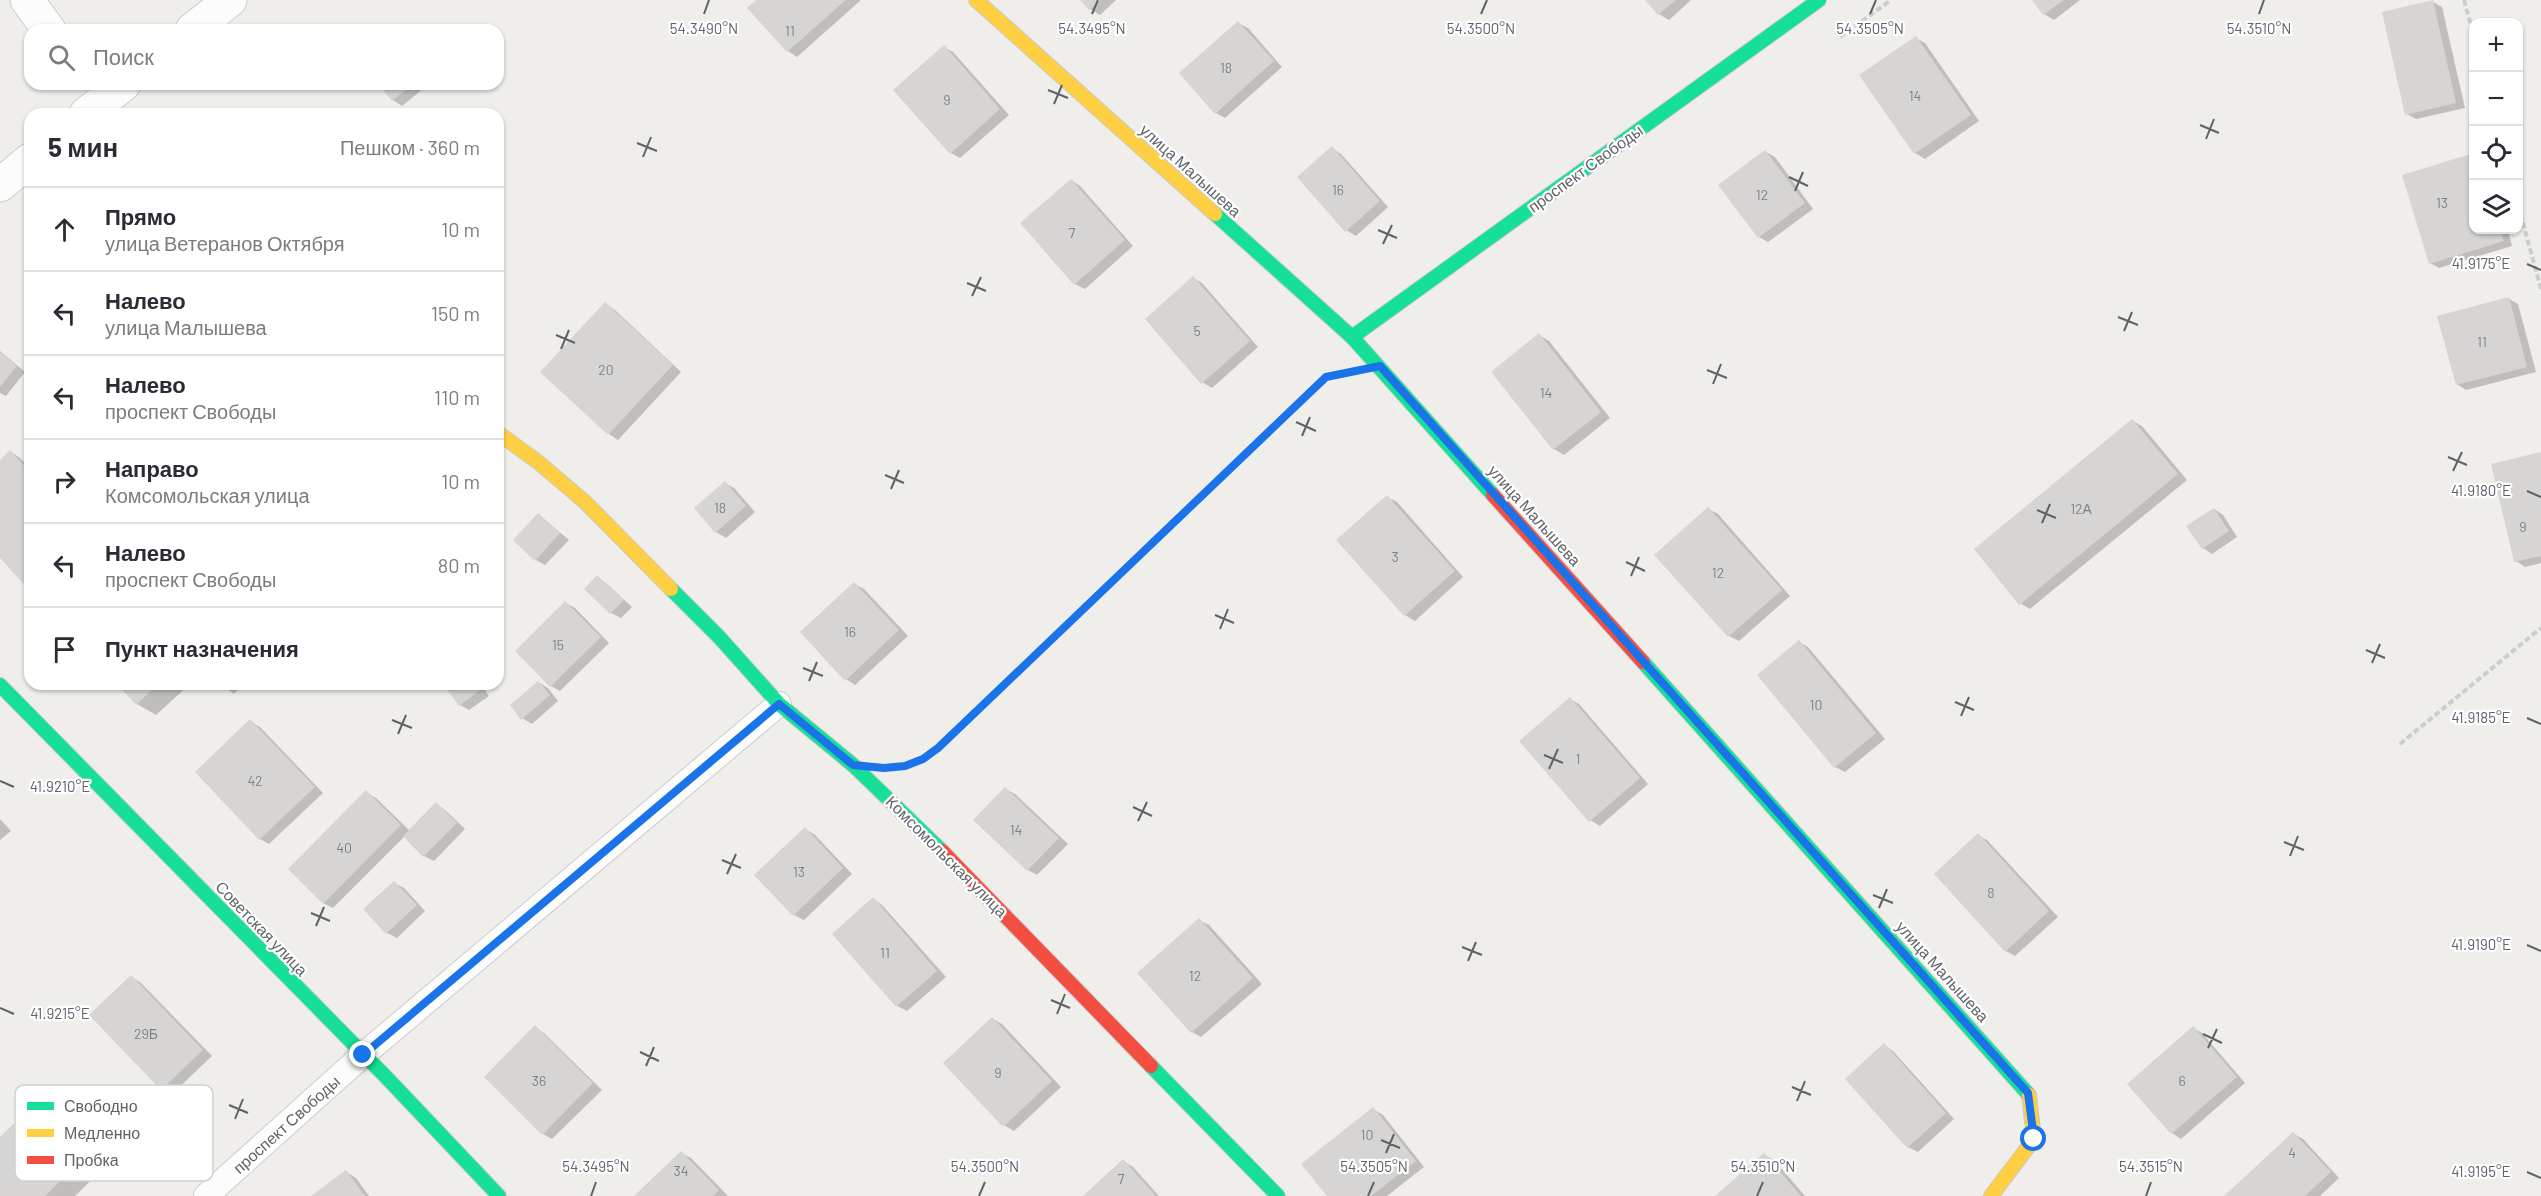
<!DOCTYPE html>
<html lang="ru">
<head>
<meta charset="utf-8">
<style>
	body { margin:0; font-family:Barlow,sans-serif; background:#f2f2f3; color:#2b2b33 }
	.controls { position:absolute; right:18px; top:18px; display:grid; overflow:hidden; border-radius:12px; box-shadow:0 2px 4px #0004 }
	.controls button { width:54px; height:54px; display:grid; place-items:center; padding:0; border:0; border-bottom:2px solid #e1e1e2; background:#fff; color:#2b2b33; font:30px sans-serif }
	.stop { position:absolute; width:18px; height:18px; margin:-14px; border:4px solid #1a73e8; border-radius:50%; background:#fff }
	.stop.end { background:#1a73e8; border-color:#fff; box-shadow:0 2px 6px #0008 }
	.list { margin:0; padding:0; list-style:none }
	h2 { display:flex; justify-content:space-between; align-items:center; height:78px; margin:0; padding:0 24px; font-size:26px }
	h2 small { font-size:20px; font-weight:400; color:#7c7c81 }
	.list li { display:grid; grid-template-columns:39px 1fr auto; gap:18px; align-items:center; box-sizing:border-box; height:84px; padding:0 24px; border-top:2px solid #e1e1e2 }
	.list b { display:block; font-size:22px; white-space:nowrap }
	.list p { margin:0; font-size:20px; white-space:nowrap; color:#7c7c81 }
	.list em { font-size:20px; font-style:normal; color:#7c7c81 }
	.icon { flex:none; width:33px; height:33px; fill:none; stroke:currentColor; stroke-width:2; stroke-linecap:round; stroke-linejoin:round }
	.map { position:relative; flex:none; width:2541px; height:1196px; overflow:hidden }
	.search { position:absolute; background:#fff; box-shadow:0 2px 4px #0004; left:24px; top:24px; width:480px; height:66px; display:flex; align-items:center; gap:15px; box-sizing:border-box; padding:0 21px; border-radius:18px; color:#7c7c81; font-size:22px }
	.panel { position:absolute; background:#fff; box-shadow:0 2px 4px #0004; left:24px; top:108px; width:480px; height:582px; border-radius:18px }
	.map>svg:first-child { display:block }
	.shadow { fill:#0003 }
	.building { fill:#d6d5d3 }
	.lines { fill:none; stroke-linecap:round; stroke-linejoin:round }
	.lane-casing { stroke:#cbcccc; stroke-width:26 }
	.street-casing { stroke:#cbcccc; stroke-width:35 }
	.fast-casing { stroke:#cacacb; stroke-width:16 }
	.slow-casing { stroke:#cacacb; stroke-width:16 }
	.jam-casing { stroke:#cacacb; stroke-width:16 }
	.path { stroke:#cacfcc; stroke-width:4; stroke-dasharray:6 3; stroke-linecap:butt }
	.lane { stroke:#fdfcfc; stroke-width:24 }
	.street { stroke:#fdfcfc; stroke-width:33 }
	.fast { stroke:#16e098; stroke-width:14 }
	.slow { stroke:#ffcf43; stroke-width:14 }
	.jam { stroke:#f24e42; stroke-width:14 }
	.route { stroke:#1a73e8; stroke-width:8 }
	.ticks { fill:none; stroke:#5f6368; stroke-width:2 }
	.labels { text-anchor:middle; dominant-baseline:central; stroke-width:4.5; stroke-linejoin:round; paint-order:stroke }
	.number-label { font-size:14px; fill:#7e8184 }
	.street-label { font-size:16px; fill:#5f6368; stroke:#fff }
	.key { fill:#fff; stroke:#cfd0d2; stroke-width:1.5 }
	.key-label { font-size:16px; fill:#5f6368 }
	.ticks-label { font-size:15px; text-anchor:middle; fill:#5f6368; stroke:#fff; stroke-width:4.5; stroke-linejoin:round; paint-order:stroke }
</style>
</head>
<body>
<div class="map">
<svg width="2541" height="1196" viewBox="0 0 2541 1196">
	<rect width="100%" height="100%" fill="#efeeea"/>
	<!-- shadow -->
	<g class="shadow">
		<polygon points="758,0 861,0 797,57 788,51"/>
		<polygon points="1082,0 1116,0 1100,15 1090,9"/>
		<polygon points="1647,0 1691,0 1669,20 1659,14"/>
		<polygon points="2034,0 2080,0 2054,20 2044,14"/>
		<polygon points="2433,2 2442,7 2465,108 2416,119 2407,114"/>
		<polygon points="1238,23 1248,28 1282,67 1225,118 1216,113"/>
		<polygon points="1916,38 1925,43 1979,121 1925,159 1915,153 1861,76"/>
		<polygon points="944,47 953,52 1009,115 960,158 951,153"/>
		<polygon points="380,84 429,84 402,106 393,100"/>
		<polygon points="1332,148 1341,154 1388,207 1356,236 1346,230"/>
		<polygon points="1766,152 1775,157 1813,209 1768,242 1759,237"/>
		<polygon points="1071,180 1080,186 1133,246 1085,289 1075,284"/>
		<polygon points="2474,230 2508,230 2512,246 2439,268 2430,263"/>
		<polygon points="1193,278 1202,283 1258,347 1212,388 1202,382"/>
		<polygon points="2509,299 2518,304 2536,372 2466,390 2457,384"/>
		<polygon points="606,304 615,310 681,372 618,440 609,434"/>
		<polygon points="1539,335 1549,341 1610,418 1564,455 1554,449 1493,373"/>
		<polygon points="0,351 25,372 6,396 0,393"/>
		<polygon points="2133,421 2142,426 2187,480 2030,609 2020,603"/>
		<polygon points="11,452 20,458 30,469 30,589 0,556 0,462"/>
		<polygon points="2541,454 2541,563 2525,567 2516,561"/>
		<polygon points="725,483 734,488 755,512 726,538 716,532 696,508"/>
		<polygon points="1387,497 1397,502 1463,577 1415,621 1405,615 1338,540"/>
		<polygon points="1708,509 1718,514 1790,596 1739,641 1729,636"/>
		<polygon points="2214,509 2223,515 2237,537 2212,554 2203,548"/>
		<polygon points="539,515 569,540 545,565 536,560"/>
		<polygon points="597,577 606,583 632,607 621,618 611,613 586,589"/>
		<polygon points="854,584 864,589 908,636 855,685 846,679"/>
		<polygon points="566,603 575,608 609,643 560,691 551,686"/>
		<polygon points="1799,642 1808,647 1885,739 1845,772 1835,767"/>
		<polygon points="538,682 548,688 558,701 532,724 522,718"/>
		<polygon points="119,684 190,684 156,715 137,704"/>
		<polygon points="220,684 243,684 234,694"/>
		<polygon points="444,684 491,684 484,689 489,696 469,710 460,705"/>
		<polygon points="1570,699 1579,704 1648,784 1600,826 1590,820"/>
		<polygon points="250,721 260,727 323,793 269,844 260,839"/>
		<polygon points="1005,789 1015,794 1068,844 1037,875 1028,870"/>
		<polygon points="366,792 376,798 410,831 436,804 445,810 465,829 434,861 424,856 405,836 333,908 323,903"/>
		<polygon points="0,819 11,831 0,840"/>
		<polygon points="805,829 814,834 852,874 804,920 794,915 756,875"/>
		<polygon points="1978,835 1987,840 2058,917 2015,956 2006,951"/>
		<polygon points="394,883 404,888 425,911 397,938 387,933"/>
		<polygon points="873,899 882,905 946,977 907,1011 897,1006"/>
		<polygon points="1199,920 1209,925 1262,984 1201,1037 1192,1032"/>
		<polygon points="131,977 140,982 212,1056 172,1094 162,1089"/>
		<polygon points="993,1019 1002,1024 1061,1087 1014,1131 1004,1125"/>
		<polygon points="535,1027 544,1033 602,1090 552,1139 543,1134"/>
		<polygon points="2193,1028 2202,1033 2245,1083 2181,1139 2172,1133 2129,1084"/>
		<polygon points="1884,1045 1893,1051 1954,1119 1918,1152 1908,1147"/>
		<polygon points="55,1085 74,1097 124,1148 75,1196 0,1196 0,1139"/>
		<polygon points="1373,1109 1383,1115 1424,1167 1387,1196 1329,1196"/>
		<polygon points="2294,1134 2303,1139 2339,1178 2320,1196 2226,1196"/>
		<polygon points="681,1153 691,1158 728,1196 637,1196"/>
		<polygon points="1764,1155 1774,1160 1805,1196 1719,1196"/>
		<polygon points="1123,1161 1133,1167 1159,1196 1085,1196"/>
		<polygon points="346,1172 356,1178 369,1196 314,1196"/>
	</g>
	<!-- building -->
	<g class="building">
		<polygon points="756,0 846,0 787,52 747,8"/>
		<polygon points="1080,0 1101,0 1089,10"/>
		<polygon points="1645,0 1676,0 1658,15"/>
		<polygon points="2032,0 2064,0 2043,15"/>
		<polygon points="2433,0 2456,103 2405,115 2382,12"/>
		<polygon points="1238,21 1274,61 1215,114 1179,73"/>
		<polygon points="1916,36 1971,115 1914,154 1859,75"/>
		<polygon points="944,45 1000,109 950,154 893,90"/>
		<polygon points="378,84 413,84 392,101"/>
		<polygon points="1332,146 1380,201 1345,232 1297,177"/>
		<polygon points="1765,150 1805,203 1758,238 1718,185"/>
		<polygon points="2474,153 2474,230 2500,230 2504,241 2429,264 2402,175"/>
		<polygon points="1071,179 1125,240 1074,285 1020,223"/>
		<polygon points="1193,276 1250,341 1201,384 1145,319"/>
		<polygon points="2509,297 2527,367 2456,385 2437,316"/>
		<polygon points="605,302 673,365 608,435 540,372"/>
		<polygon points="1539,333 1601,412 1553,450 1491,372"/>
		<polygon points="0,352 17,366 0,387"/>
		<polygon points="2132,419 2178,474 2019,605 1974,549"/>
		<polygon points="10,450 30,472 30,591 0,558 0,460"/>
		<polygon points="2541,452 2541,556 2514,562 2491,464"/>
		<polygon points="725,481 746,506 715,533 694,508"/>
		<polygon points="1387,495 1455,571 1404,616 1336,540"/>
		<polygon points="1708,507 1782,590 1728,637 1654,555"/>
		<polygon points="2214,508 2229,531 2202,549 2186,526"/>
		<polygon points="538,513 560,533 535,561 513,540"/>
		<polygon points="597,575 624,600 610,614 584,589"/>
		<polygon points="854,582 899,630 845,681 800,632"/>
		<polygon points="565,601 601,637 550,687 515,651"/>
		<polygon points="1799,640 1876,733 1834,768 1757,675"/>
		<polygon points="538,681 550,695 521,720 510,705"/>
		<polygon points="117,684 158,684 136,705"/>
		<polygon points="443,684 476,684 480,690 459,706"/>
		<polygon points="1570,697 1640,778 1589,822 1519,741"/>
		<polygon points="250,719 315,787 259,840 195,772"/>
		<polygon points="1005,787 1059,838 1027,871 973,820"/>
		<polygon points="366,790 401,825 323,904 288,869"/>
		<polygon points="436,802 457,823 423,857 403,836"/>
		<polygon points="805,827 843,868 793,916 754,875"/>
		<polygon points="1978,833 2049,911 2005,952 1934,874"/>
		<polygon points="394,881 417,905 386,934 363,909"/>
		<polygon points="873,897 937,971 896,1007 832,934"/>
		<polygon points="1199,918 1253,978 1191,1033 1137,973"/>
		<polygon points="131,975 203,1050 161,1090 89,1015"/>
		<polygon points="992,1017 1052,1081 1003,1127 943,1063"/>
		<polygon points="535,1025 593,1083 542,1135 484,1077"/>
		<polygon points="2193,1026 2237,1077 2171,1134 2127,1084"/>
		<polygon points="1884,1043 1946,1113 1907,1148 1845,1079"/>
		<polygon points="54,1084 106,1136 45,1196 0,1196 0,1137"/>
		<polygon points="1373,1107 1416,1161 1371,1196 1327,1196 1301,1164"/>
		<polygon points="2293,1132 2331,1172 2305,1196 2224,1196"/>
		<polygon points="681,1151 719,1190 713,1196 634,1196"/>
		<polygon points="1764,1153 1801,1196 1715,1196"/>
		<polygon points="1123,1159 1156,1196 1083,1196"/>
		<polygon points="346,1170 365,1196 311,1196"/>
	</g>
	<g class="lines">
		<defs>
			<polyline id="lane" points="206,1196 363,1055 779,704"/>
			<g id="street">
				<polyline points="27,0 49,30"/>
				<polyline points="192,30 230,0"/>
				<polyline points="86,114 124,84"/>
				<polyline points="0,185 30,160"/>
			</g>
			<g id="fast">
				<polyline points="1215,214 1352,337 1493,495"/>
				<polyline points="1352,337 1819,0"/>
				<polyline points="671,589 720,638 779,704 853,765 942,851"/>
				<polyline points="1643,662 2029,1095"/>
				<polyline points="0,685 387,1078 499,1196"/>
				<polyline points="1151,1066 1278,1196"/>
			</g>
			<g id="slow">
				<polyline points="976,0 1215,214"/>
				<polyline points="498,433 538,462 585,502 671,589"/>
				<polyline points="1991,1196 2034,1139 2029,1095"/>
			</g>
			<g id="jam">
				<polyline points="1493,495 1643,662"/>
				<polyline points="942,851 1151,1066"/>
			</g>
		</defs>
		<!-- lane casing -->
		<use href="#lane" class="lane-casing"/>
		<!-- street casing -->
		<use href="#street" class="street-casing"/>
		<!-- fast casing -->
		<use href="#fast" class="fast-casing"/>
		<!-- slow casing -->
		<use href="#slow" class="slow-casing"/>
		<!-- jam casing -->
		<use href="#jam" class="jam-casing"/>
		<!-- path -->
		<g class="path">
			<polyline points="2464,0 2474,37"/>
			<polyline points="1840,37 1891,0"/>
			<polyline points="2518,205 2541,289"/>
			<polyline points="2400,744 2541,628"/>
			<polyline points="910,764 923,760 938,748 1326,377 1333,375"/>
		</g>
		<!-- lane -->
		<use href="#lane" class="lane"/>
		<!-- street -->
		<use href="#street" class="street"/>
		<!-- fast -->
		<use href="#fast" class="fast"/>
		<!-- slow -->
		<use href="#slow" class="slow"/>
		<!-- jam -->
		<use href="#jam" class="jam"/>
	</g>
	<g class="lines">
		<!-- route -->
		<polyline class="route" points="363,1055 779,704 853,765 884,768 905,766 923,759 938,748 1326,377 1380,366 2028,1093 2034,1139"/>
	</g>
	<!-- ticks -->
	<path class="ticks" d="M704,14l5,-14M1092,14l6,-14M1481,14l6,-14M1870,14l6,-14M2259,14l5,-14M1048,90l20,8M1054,104l8,-19M2200,125l19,8M2206,139l8,-20M637,143l20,8M643,157l8,-20M1789,177l19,9M1795,191l8,-19M1378,230l19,8M1383,244l9,-19M2527,264l14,6M967,283l19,8M972,296l9,-19M2118,317l20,8M2124,331l8,-19M556,335l19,8M561,349l8,-19M1707,370l20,8M1713,384l8,-20M1296,422l20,9M1302,436l8,-19M2448,457l19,8M2453,471l9,-19M885,475l19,8M891,489l8,-19M2527,491l14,6M2037,510l19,8M2042,523l8,-19M1626,562l19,9M1631,576l8,-19M1215,615l19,8M1220,629l8,-20M2366,650l19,8M2372,663l8,-19M803,668l20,8M809,681l8,-19M1955,702l19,8M1961,716l8,-19M2527,718l14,6M392,720l20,8M398,734l8,-19M1544,755l19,8M1549,769l9,-20M0,781l14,6M1133,807l19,9M1138,821l9,-19M2284,842l20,8M2290,856l8,-20M722,860l19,8M727,874l9,-20M1873,895l20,8M1879,908l8,-19M311,913l19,8M316,926l8,-19M2527,945l14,6M1462,947l20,8M1468,961l8,-19M1051,1000l19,8M0,1008l14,6M1057,1014l8,-20M2203,1034l19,9M2208,1048l9,-19M640,1052l19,9M646,1066l8,-19M1792,1087l19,8M1797,1101l8,-20M229,1105l19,8M235,1119l8,-20M1381,1140l19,8M1386,1153l8,-19M2527,1172l14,6M591,1196l5,-14M979,1196l6,-14M1368,1196l6,-14M1757,1196l6,-14M2146,1196l5,-14"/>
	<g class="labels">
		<!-- number labels -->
		<g class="number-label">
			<text x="790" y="30">11</text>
			<text x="1226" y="67">18</text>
			<text x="1915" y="95">14</text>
			<text x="947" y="99">9</text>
			<text x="1338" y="189">16</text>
			<text x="1762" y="194">12</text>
			<text x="2442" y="202">13</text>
			<text x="1072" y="232">7</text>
			<text x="1197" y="330">5</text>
			<text x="2482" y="341">11</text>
			<text x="606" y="369">20</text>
			<text x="1546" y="392">14</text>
			<text x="720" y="507">18</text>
			<text x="2081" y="508">12А</text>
			<text x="2523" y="526">9</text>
			<text x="1395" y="556">3</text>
			<text x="1718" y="572">12</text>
			<text x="850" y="631">16</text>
			<text x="558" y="644">15</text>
			<text x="1816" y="704">10</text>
			<text x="1578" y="758">1</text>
			<text x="255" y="780">42</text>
			<text x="1016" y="829">14</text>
			<text x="344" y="847">40</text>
			<text x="799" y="871">13</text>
			<text x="1991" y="892">8</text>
			<text x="885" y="952">11</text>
			<text x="1195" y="975">12</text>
			<text x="146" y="1033">29Б</text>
			<text x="998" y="1072">9</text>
			<text x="539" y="1080">36</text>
			<text x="2182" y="1080">6</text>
			<text x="1367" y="1134">10</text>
			<text x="2292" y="1152">4</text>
			<text x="681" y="1170">34</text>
			<text x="1121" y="1178">7</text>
		</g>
		<!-- street labels -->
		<g class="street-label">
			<text transform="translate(1585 168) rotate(-36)">проспект Свободы</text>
			<text transform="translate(1191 170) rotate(42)">улица Малышева</text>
			<text transform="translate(1535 515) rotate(48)">улица Малышева</text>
			<text transform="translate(947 856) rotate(45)">Комсомольская улица</text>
			<text transform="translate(262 928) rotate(46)">Советская улица</text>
			<text transform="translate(1943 971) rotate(48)">улица Малышева</text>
			<text transform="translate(286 1124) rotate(-42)">проспект Свободы</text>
		</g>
	</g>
	<!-- legend -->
	<rect x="15" y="1085" width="198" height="96" rx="9" class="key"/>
	<rect x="27" y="1102" width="27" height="8" fill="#16e098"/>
	<rect x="27" y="1129" width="27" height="8" fill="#ffcf43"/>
	<rect x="27" y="1156" width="27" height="8" fill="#f24e42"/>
	<g class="key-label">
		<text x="64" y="1112">Свободно</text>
		<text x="64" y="1139">Медленно</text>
		<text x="64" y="1166">Пробка</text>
	</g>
	<g class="ticks-label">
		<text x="704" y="34">54.3490°N</text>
		<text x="1092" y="34">54.3495°N</text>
		<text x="1481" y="34">54.3500°N</text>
		<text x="1870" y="34">54.3505°N</text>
		<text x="2259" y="34">54.3510°N</text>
		<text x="2481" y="269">41.9175°E</text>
		<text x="2481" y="496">41.9180°E</text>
		<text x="2481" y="723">41.9185°E</text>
		<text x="60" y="792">41.9210°E</text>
		<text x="2481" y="950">41.9190°E</text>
		<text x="60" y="1019">41.9215°E</text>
		<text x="596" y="1172">54.3495°N</text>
		<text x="985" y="1172">54.3500°N</text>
		<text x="1374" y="1172">54.3505°N</text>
		<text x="1763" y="1172">54.3510°N</text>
		<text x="2151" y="1172">54.3515°N</text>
		<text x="2481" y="1177">41.9195°E</text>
	</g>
</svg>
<div class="controls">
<button>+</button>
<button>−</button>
<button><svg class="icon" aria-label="locate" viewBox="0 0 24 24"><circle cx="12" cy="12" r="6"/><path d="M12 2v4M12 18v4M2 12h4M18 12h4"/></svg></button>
<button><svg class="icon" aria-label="layers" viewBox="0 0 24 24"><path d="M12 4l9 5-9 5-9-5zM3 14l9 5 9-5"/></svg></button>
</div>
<div class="stop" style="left:2034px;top:1139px"></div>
<div class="stop end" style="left:363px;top:1055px"></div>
<div class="search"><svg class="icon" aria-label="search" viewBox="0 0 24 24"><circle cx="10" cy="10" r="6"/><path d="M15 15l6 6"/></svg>Поиск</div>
<section class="panel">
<h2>5 мин<small>Пешком · 360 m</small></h2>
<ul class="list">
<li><svg class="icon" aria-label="ahead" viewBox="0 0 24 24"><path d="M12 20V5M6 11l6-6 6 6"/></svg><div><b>Прямо</b><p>улица Ветеранов Октября</p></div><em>10 m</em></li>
<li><svg class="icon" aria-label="left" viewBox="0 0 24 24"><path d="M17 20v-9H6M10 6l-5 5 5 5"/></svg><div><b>Налево</b><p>улица Малышева</p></div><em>150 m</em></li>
<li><svg class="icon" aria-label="left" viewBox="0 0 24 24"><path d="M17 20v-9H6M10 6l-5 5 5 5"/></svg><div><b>Налево</b><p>проспект Свободы</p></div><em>110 m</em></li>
<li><svg class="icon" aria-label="right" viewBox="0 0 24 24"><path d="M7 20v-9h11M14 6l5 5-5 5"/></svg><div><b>Направо</b><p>Комсомольская улица</p></div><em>10 m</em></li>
<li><svg class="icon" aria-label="left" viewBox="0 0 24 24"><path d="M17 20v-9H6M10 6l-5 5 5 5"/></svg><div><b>Налево</b><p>проспект Свободы</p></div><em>80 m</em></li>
<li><svg class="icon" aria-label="arrive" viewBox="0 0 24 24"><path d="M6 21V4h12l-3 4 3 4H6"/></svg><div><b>Пункт назначения</b></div></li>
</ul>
</section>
</div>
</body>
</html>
